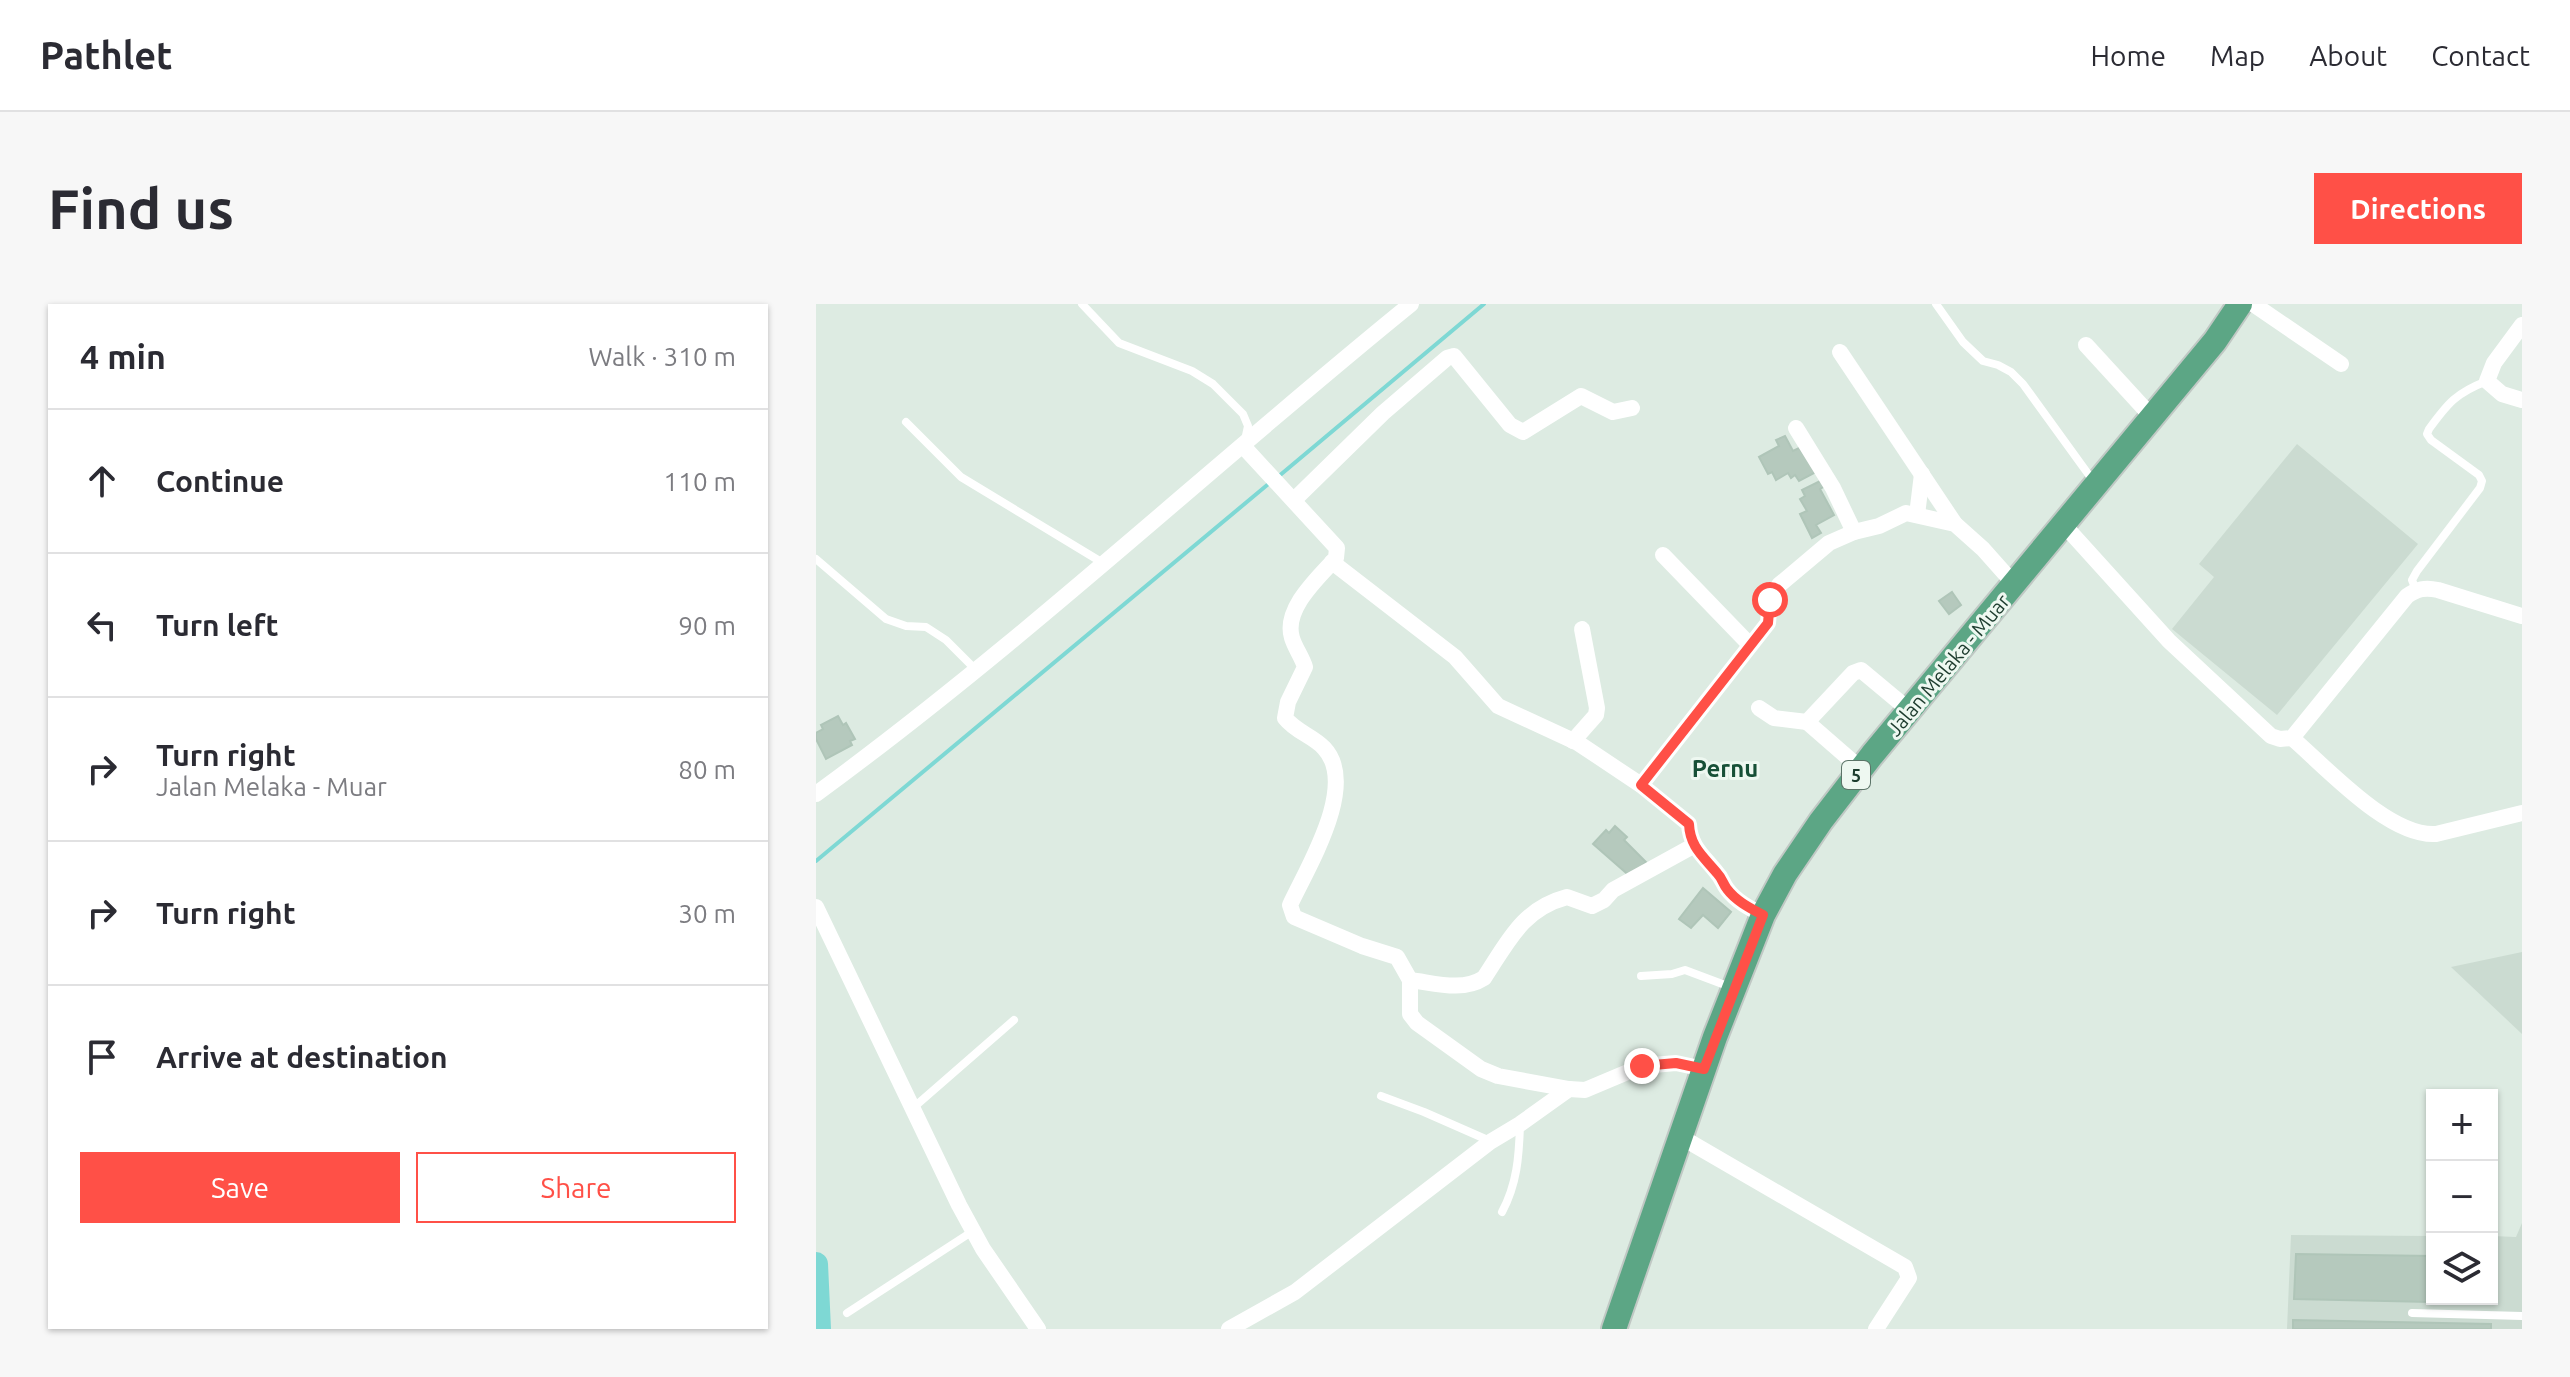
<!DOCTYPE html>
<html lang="en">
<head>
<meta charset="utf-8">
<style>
	body { margin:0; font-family:Ubuntu,sans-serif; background:#f7f7f7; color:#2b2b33 }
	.controls { position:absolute; right:24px; bottom:24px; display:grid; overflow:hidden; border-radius:0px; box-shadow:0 2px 6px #0004 }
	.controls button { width:72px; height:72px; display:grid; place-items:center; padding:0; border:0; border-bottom:2px solid #e1e1e2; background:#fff; color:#2b2b33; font:40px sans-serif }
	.stop { position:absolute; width:24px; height:24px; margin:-18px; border:6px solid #ff5047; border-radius:50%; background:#fff }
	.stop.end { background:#ff5047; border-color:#fff; box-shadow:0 2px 8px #0008 }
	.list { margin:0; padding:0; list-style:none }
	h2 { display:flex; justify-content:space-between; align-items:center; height:104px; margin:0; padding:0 32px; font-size:34px }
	h2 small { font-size:26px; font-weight:400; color:#7c7c81 }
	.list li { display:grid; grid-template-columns:52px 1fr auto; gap:24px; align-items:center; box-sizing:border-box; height:144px; padding:0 32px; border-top:2px solid #e1e1e2 }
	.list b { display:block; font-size:30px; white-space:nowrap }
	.list p { margin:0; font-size:26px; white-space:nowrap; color:#7c7c81 }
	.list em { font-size:26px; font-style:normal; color:#7c7c81 }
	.actions { display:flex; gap:16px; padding:24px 32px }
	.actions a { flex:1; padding:18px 0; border:2px solid #ff5047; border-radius:0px; text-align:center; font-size:28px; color:#ff5047 }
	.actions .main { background:#ff5047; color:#fff }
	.icon { flex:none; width:44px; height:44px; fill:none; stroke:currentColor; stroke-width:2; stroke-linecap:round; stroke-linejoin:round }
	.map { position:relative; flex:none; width:1706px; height:1025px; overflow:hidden; border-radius:0px }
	header { display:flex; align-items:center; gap:48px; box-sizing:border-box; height:112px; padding:0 40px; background:#fff; border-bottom:2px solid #e1e1e2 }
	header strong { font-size:38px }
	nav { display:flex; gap:44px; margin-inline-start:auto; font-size:28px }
	.intro { display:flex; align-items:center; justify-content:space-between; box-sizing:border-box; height:192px; padding:0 48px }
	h1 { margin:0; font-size:56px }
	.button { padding:20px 36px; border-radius:0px; background:#ff5047; color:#fff; font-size:28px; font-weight:700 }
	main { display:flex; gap:48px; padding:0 48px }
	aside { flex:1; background:#fff; border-radius:0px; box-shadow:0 2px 6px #0004 }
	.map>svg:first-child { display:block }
	.built { fill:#cbdbd1 }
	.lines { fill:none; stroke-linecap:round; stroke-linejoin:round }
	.stream { stroke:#7ed8d4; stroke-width:4 }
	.river { stroke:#7ed8d4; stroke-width:24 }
	.building { fill:#b5c9bd; stroke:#afc5b8; stroke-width:2 }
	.primary-casing { stroke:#c0c8c4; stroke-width:28 }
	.lane { stroke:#fff; stroke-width:8 }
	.street { stroke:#fff; stroke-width:16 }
	.primary { stroke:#5ca685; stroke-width:24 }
	.route { stroke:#ff5047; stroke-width:10 }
	.labels { text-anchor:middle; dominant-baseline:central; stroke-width:6; stroke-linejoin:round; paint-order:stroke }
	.shield { fill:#eef8f1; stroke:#5c7468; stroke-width:2 }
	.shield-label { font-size:18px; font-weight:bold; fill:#1d3c2e }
	.street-label { font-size:20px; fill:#1d3c2e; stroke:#eef8f1 }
	.quarter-label { font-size:24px; font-weight:bold; fill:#175037; stroke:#eef8f1 }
</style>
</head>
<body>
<header>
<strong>Pathlet</strong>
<nav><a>Home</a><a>Map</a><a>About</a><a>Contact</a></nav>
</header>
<div class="intro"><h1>Find us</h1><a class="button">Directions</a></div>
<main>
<aside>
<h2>4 min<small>Walk · 310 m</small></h2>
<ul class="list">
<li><svg class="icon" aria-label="ahead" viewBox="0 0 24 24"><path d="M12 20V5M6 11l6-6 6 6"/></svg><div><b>Continue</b></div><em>110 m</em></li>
<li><svg class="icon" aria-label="left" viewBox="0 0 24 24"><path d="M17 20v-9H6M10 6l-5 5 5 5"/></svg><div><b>Turn left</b></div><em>90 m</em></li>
<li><svg class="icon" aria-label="right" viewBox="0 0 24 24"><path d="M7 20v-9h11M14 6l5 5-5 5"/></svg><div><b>Turn right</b><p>Jalan Melaka - Muar</p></div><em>80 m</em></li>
<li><svg class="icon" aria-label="right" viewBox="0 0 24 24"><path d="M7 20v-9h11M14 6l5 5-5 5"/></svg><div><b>Turn right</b></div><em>30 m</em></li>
<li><svg class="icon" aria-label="arrive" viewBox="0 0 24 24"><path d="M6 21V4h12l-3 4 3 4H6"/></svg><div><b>Arrive at destination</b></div></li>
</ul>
<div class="actions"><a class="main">Save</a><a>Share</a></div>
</aside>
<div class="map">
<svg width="1706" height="1025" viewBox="0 0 1706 1025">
	<rect width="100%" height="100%" fill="#ddebe2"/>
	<!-- built -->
	<g class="built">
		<polygon points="1481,140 1602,240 1461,411 1356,325 1398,273 1383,260"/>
		<polygon points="1706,648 1706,730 1635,663"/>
		<polygon points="1706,919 1706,1025 1471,1025 1475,931 1616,932 1616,995 1676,995 1676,932 1700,933"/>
	</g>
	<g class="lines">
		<!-- stream -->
		<g class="stream">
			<polyline points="463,172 668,0"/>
			<polyline points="0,557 456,177"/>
		</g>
		<!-- river -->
		<polyline class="river" points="0,960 3,1025"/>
	</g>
	<!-- building -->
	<g class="building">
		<polygon points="969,132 977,147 983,144 1002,167 983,177 979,171 975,174 972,169 960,176 956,168 952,170 943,153 963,142 960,136"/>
		<polygon points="1006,176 1009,182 1004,185 1018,211 1000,221 1005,229 996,234 984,210 991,207 984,195 989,192 986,186"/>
		<polygon points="1136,288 1145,301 1133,310 1123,297"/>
		<polygon points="22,412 27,421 30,419 39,435 34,437 36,441 10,455 0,435 0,429 7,425 5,421"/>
		<polygon points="799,522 811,533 808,536 830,558 816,574 777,540 790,526 793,529"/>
		<polygon points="887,584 915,608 902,624 887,611 875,624 863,615"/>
		<polygon points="1480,950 1616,952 1616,995 1661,995 1661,999 1478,995"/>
		<polygon points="1477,1016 1675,1020 1675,1025 1477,1025"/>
	</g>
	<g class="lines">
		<defs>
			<polyline id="primary" points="798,1025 899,733 947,611 969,570 1005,517 1056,451 1399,37 1424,0"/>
		</defs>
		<!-- primary casing -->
		<use href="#primary" class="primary-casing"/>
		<!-- lane -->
		<g class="lane">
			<polyline points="266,0 303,39 376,67 397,80 427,110 432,122 429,136"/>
			<polyline points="1120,0 1147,38 1167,57 1182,61 1195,68 1207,80 1278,178"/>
			<polyline points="90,118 145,173 287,259"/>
			<polyline points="0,255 70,315 90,322 110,323 130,336 160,366"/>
			<path d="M1600,286l-4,-10 5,-9 63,-83 2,-7 -3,-6 -48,-35 -4,-6 2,-5c19,-26 27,-36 58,-48"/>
			<polyline points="825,672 856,670 869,666 917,684"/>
			<polyline points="565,792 608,808 674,837"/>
			<polyline points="97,804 198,716"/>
			<path d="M686,908c15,-28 17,-55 18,-87"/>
			<polyline points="31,1009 157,927"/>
			<polyline points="1596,1009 1706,1012"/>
		</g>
		<!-- street -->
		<g class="street">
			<polyline points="1437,0 1525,60"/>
			<polyline points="1706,21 1678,59 1671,77 1686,90 1706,96"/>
			<polyline points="1270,41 1336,113"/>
			<polyline points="1024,48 1139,220"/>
			<polyline points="980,124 1017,184 1038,228"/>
			<path d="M427,142l94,102 -1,10c-18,20 -53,51 -44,80 3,10 10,19 13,29l-17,35 -3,16c11,14 28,18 39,30 35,37 -17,120 -34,157l4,12 68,29 35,11 13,23v34l7,9 64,46 17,7 71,13 16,1 57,-24 34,-3 28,6"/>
			<polyline points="478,196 567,109 631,54 638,52 694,121 707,128 765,92 797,108 816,104"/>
			<polyline points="1101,211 1106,170"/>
			<path d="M1248,221l105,116 102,95 9,3 12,-1 115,-142c10,-7 18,-9 31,-6l84,26"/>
			<polyline points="847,251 934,341"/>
			<path d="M516,258l123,95 43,49 80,37 63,42 48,39c1,23 15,32 28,49 5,5 6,11 10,16 9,12 22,19 36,26"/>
			<polyline points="943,404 958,414 991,418"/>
			<path d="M1476,434c35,30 97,99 144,96l86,-21"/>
			<polyline points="757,437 780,411 781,404 766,325"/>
			<polyline points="1045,465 991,418 1037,369 1045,366 1093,406"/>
			<polyline points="825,481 952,319 954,296 963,281 1013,239 1038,228 1063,222 1090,209 1139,220 1167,245 1199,281"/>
			<path d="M0,490c208,-152 395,-328 595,-490"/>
			<polyline points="0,603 143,901 167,945 222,1025"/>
			<path d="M594,676c25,3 52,12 74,-2 24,-36 38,-69 83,-81l25,9 12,-6 9,-10 80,-44"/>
			<polyline points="865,833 1089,963 1093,974 1060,1025"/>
			<polyline points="413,1025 479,988 674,838 704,820 753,785"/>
		</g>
		<!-- primary -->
		<use href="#primary" class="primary"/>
	</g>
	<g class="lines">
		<!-- route -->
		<path class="route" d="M826,762l34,-3 28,6 59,-154c-13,-7 -27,-14 -36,-26 -4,-5 -5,-11 -10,-16 -14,-17 -27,-26 -28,-49l-48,-39 127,-162 2,-23"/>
	</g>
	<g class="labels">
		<!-- shield labels -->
		<rect class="shield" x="1026" y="457" width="28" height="28" rx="6"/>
		<g class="shield-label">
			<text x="1040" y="471">5</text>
		</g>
		<!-- street labels -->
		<g class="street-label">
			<text transform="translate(1132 361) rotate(-50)">Jalan Melaka - Muar</text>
		</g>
		<!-- quarter labels -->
		<g class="quarter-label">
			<text x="909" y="464">Pernu</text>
		</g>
	</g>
</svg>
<div class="controls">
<button>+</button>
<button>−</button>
<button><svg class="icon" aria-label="layers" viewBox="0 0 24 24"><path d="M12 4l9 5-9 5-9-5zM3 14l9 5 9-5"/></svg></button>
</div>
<div class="stop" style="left:954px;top:296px"></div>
<div class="stop end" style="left:826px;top:762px"></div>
</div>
</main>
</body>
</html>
